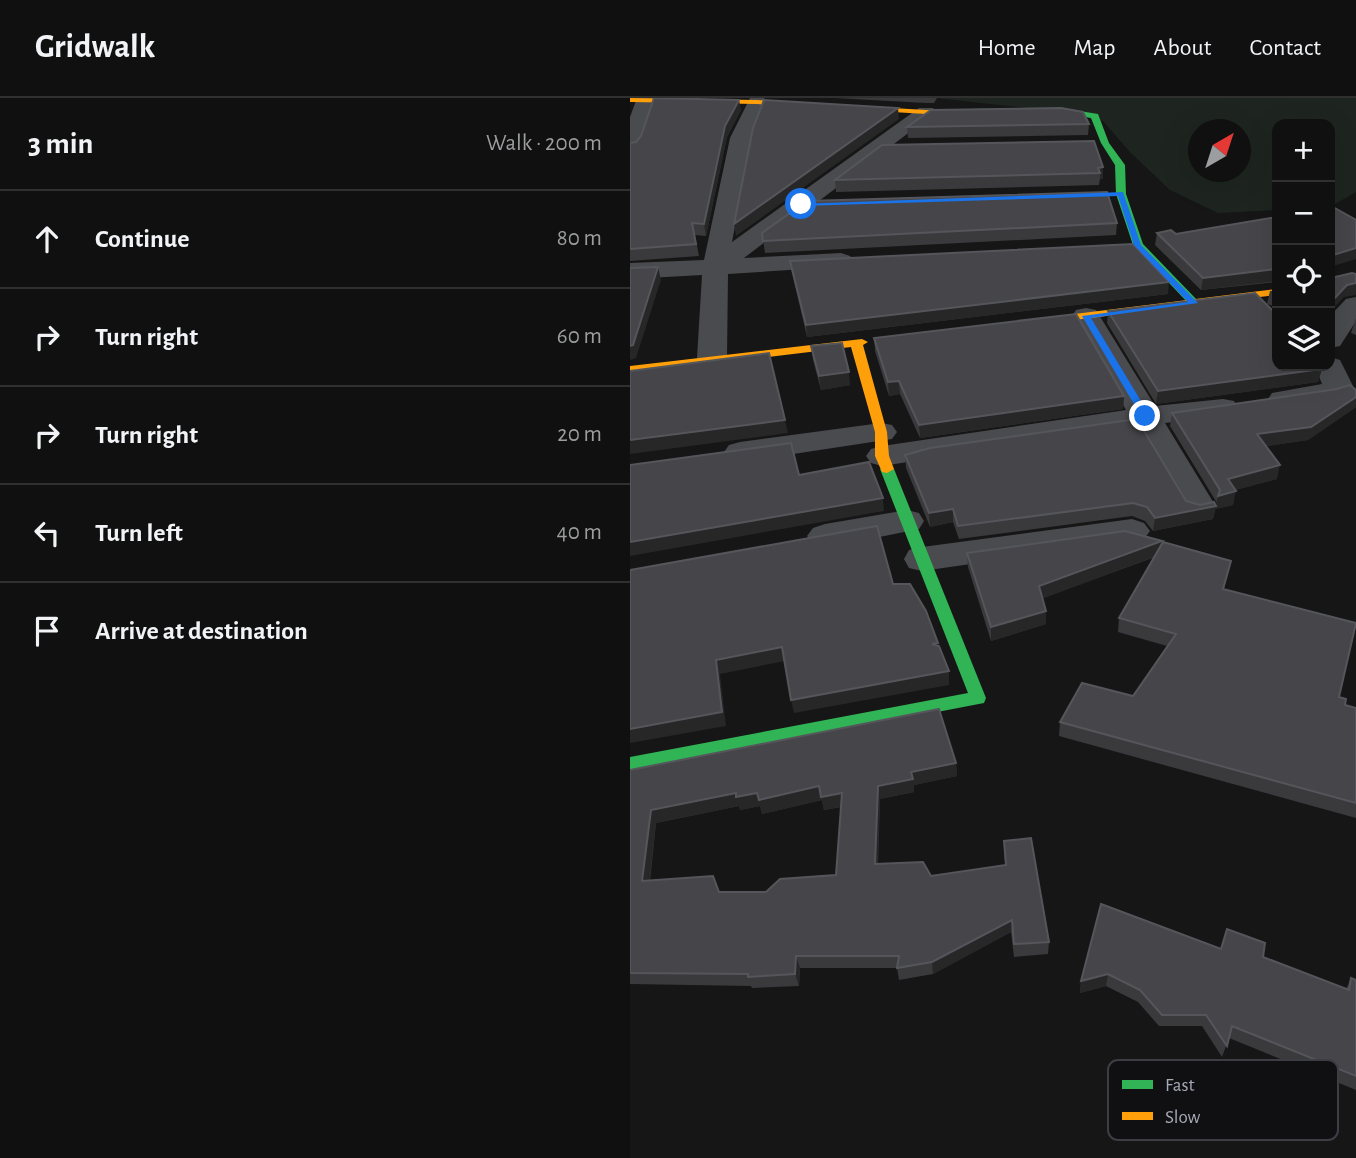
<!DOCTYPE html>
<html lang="en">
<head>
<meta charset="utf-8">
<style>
	body { margin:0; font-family:"Alegreya Sans",sans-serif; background:#191919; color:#f1f3f6 }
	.controls { position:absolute; right:21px; top:21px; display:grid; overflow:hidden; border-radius:14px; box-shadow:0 7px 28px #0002 }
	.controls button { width:63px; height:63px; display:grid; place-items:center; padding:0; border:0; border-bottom:2px solid #303030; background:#101010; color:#f1f3f6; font:35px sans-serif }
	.compass { position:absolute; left:558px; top:21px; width:63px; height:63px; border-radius:50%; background:#101010; box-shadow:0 7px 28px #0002; rotate:39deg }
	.stop { position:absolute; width:21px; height:21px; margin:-16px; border:5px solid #1a73e8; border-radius:50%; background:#fff }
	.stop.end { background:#1a73e8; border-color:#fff; box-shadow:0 2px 7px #0008 }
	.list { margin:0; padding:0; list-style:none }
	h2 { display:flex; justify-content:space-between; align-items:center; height:91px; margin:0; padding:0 28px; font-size:30px }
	h2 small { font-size:23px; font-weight:400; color:#9c9d9f }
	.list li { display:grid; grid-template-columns:46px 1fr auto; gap:21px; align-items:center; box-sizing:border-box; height:98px; padding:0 28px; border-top:2px solid #303030 }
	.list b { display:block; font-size:26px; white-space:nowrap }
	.list em { font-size:23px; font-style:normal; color:#9c9d9f }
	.icon { flex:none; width:38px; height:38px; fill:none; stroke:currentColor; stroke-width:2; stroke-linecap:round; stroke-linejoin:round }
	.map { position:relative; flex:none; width:726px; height:1060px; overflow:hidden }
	header { display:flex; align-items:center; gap:42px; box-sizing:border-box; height:98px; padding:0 35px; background:#101010; border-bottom:2px solid #303030 }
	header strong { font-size:33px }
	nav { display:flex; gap:38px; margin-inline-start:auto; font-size:24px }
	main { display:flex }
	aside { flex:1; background:#101010 }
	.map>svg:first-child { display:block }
	.green { fill:#1e2520; fill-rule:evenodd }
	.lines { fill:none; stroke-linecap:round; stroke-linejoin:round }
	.street { fill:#4a4b4f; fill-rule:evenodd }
	.fast { fill:#30b455; fill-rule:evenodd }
	.slow { fill:#ff9f0a; fill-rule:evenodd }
	.wall { fill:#3a3a3d; fill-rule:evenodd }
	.shaded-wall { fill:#272728 }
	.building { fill:#46464a; stroke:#55565b; stroke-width:2; fill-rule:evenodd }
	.route { fill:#1a73e8 }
	.key { fill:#101012; stroke:#3d3e44; stroke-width:2 }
	.key-label { font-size:19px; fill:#a7aab7 }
</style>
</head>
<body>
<header>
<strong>Gridwalk</strong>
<nav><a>Home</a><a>Map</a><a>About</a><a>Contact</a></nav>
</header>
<main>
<aside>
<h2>3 min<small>Walk · 200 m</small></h2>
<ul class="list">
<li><svg class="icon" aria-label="ahead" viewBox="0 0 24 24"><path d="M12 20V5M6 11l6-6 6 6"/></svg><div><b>Continue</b></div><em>80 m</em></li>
<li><svg class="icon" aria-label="right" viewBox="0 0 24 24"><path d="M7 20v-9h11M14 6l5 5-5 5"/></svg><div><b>Turn right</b></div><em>60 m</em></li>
<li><svg class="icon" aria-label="right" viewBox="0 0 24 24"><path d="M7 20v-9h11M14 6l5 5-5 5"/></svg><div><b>Turn right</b></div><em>20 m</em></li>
<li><svg class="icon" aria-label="left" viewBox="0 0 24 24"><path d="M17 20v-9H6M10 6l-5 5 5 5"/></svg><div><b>Turn left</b></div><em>40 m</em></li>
<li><svg class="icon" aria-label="arrive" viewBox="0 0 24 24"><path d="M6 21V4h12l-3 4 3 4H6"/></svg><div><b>Arrive at destination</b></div></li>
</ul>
</aside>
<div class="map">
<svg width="726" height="1060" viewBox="0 0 726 1060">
	<rect width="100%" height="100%" fill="#161616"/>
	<!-- green -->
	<path class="green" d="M305,0h421v94l-26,15v-83h-53v86l-59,3 -48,-23 -40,-38 -27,-31 -48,-10zM568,32h42v42h-42z"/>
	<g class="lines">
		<!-- street -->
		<g class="street">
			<polygon points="7,0 27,0 11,48 8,53 0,54 0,19"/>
			<polygon points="120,0 134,0 137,4 122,40 102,144 289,10 303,10 306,14 114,160 211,155 220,158 224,163 220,168 98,176 97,260 92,266 82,269 72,266 67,260 72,177 0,181 0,165 74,162 100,40"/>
			<polygon points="726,199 726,223 710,248 700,250 700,218 716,201"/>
			<polygon points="456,210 466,212 525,308 593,301 604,303 608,310 604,317 535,325 585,407 580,415 568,418 556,415 506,329 252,368 241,365 236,358 241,351 252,348 496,312 442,218 446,212"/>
			<polygon points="700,259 710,262 723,288 714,299 653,310 642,307 638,301 642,295 692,286 685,268 700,268"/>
			<polygon points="251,325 262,327 267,334 262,341 110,364 99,361 94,354 99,347 110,344"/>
			<polygon points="277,412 289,415 294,423 289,431 195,450 183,446 177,438 183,430 195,426"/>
			<polygon points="502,421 514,425 520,433 514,441 292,473 279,470 274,461 279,452 292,449"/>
		</g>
		<!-- fast -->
		<g class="fast">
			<polygon points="431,10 468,16 479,45 495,67 496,96 513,146 568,203 568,207 560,207 503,147 486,96 485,67 471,45 461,20 431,14 339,15 335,13 339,11"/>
			<polygon points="257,367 264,371 356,600 354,605 0,673 0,659 338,595 250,371"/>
		</g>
		<!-- slow -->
		<g class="slow">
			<polygon points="0,0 127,2 296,12 339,11 343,13 339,15 296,16 127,6 0,4"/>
			<polygon points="647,191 647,197 396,228 390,225 396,222"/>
			<polygon points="232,241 238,244 233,247 257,334 259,358 264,371 257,375 252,374 245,358 245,334 221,249 0,276 0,268"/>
		</g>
	</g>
	<!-- wall -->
	<g class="wall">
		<polygon points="205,0 307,0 304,5 296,5"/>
		<polygon points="111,12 97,39 76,138 65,137 69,158 0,163 0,45 6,44"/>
		<polygon points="459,26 458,37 278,40 277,29"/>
		<polygon points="464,43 473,81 470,81 469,87 206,94 205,82"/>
		<polygon points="647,119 647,184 571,192 525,147 527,135 546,136"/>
		<polygon points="487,125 486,137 135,155 132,135"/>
		<polygon points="160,163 538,196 177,239 162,175"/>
		<polygon points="647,192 647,209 637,206 640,193"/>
		<polygon points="478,213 692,271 688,284 526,306 477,225"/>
		<polygon points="726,220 726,237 721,235"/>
		<polygon points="244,240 494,298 493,311 290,340 270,296 259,298 245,253"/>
		<polygon points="181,248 220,287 191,292 183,262"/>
		<polygon points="726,292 726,309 678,342 636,348 647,381 605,392 603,407 585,411 587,405 540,328 542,315"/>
		<polygon points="275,357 556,403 570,407 586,408 583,421 523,433 515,423 502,418 329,441 323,424 300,429 276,370"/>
		<polygon points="531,448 601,463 594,491 709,599 715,607 726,610 726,720 429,638 430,624 503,598 537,548 488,534 489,520 525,459 413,500 416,526 361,543 338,469 337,455"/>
		<path d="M326,665l1,13 -43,9v7l-34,7 -2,65 53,12 74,-11 -1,-24 45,101 -1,12 -34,3 -3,-25 -78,42 -34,6 -2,-12h-97l-1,18 -47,2 -1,-2 -121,-2v-214zM192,702l2,10 17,-3 -5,68 -70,17h-47l-69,-11 6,-58 83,-17 1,4 20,-4 2,8z"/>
		<polygon points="471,806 591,851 633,859 716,891 721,880 726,882 726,992 599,940 592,959 572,928 529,928 508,904 476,888 450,895 451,883"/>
	</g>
	<!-- shaded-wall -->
	<g class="shaded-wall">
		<polygon points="109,2 111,12 97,39 76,138 74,126 95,28"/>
		<polygon points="268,10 269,21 106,138 104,126"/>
		<polygon points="473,69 473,81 470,81 470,75 468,70"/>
		<polygon points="726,150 726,161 700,169 700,158"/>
		<polygon points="28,169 31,182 6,260 0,262 0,248"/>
		<polygon points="647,171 647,183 571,192 573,180"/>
		<polygon points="539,184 538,196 177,239 176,227"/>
		<polygon points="726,185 726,197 714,199 700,214 701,204 717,187"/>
		<polygon points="692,271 688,284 526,306 528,293"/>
		<polygon points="219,274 220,287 191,292 189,278"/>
		<polygon points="269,283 270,296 259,298 258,284"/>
		<polygon points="494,298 493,311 290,340 289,327"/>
		<polygon points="726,299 726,309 678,342 625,350 627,336"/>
		<polygon points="155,322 158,335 0,356 0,342"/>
		<polygon points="650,367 647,381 595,395 598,381"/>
		<polygon points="606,393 603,407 585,411 588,398"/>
		<polygon points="253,400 254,413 0,458 0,444"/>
		<polygon points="586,408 583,421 523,433 525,420"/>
		<polygon points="323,411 323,424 300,429 299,415"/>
		<polygon points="532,443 529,457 409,502 409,488"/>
		<polygon points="416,513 416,526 361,543 361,529"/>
		<polygon points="152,549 155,563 90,576 96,628 0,645 0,631 86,562"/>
		<polygon points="319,573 319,587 164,615 161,602"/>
		<polygon points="326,665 327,678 284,687 284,694 250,701 247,778 245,766 248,688 281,674"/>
		<polygon points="189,688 192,702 132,716 130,708 110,712 109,708 26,725 18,796 12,783 21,712 106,695 127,695"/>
		<polygon points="212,695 214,708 194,712 191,699"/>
		<polygon points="382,822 381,834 303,876 302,864"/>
		<polygon points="166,858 170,870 169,888 165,876"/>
		<polygon points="478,876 476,888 450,895 451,883"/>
	</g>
	<!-- building -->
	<g class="building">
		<polygon points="24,0 109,2 95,28 74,126 62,125 66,146 0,151 0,45 6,44 11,38"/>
		<polygon points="134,2 268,10 104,126 123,30"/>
		<polygon points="431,10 453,14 459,26 277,29 301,12"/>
		<polygon points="464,43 473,69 468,70 470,75 205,82 252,47"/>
		<polygon points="477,94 487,125 133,143 132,135 177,103"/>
		<polygon points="703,109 726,122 726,150 700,158 700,110"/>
		<polygon points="647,119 647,171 573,180 527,135 541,132 546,136"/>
		<polygon points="503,146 539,184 176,227 160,163"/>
		<polygon points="700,167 701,180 722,175 726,176 726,185 717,187 701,204 701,214"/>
		<polygon points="28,169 3,247 0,248 0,170"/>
		<polygon points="625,195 647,217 647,268 691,268 692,271 528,293 478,213"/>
		<polygon points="446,216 494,298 289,327 269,283 258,284 244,240"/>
		<polygon points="212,245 219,274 189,278 181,248"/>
		<polygon points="139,255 155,322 0,342 0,273"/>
		<polygon points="720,287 726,292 726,299 681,329 627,336 650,367 598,381 606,393 588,398 590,392 542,315 707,291"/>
		<polygon points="507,321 556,403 570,407 584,404 586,408 525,420 517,409 503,405 328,428 323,411 299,415 275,357 300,350"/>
		<polygon points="161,345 169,377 239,364 253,400 0,444 0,367"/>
		<polygon points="247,428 263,486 280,486 296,513 308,545 302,546 309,548 319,573 161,602 152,549 86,562 92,614 0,631 0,472"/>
		<polygon points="495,433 532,443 409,488 416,513 361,529 337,455"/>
		<polygon points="533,444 601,463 593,491 726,525 709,599 716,601 715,607 726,610 726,705 430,624 452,585 503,598 546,536 489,520"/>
		<path d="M309,611l17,54 -45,9 2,7 -35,7 -3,78 48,-2 8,14 75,-11 -2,-24 27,-3 18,104 -35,2 -2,-24 -80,42 -35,6 2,-12h-103l-1,18 -47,3v-3l-118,-1v-203zM189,688l2,11 21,-4 -6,82 -56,4 -14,13h-47l-6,-16 -71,5 9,-71 85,-17v4l21,-4 2,7z"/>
		<polygon points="471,806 591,851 597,831 635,845 633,859 719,892 721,880 726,882 726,978 602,928 597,948 576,917 532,917 510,892 478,876 451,883"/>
	</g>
	<!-- route -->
	<polygon class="route" points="493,94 511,147 568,205 461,220 520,318 515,321 511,318 452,218 558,204 504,147 488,98 171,108 168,106"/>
	<!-- legend -->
	<rect x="478" y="962" width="230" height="80" rx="10" class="key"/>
	<rect x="492" y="982" width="31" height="9" fill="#30b455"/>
	<rect x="492" y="1014" width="31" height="8" fill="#ff9f0a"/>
	<g class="key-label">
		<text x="535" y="993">Fast</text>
		<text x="535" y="1025">Slow</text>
	</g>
</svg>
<div class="controls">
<button>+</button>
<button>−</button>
<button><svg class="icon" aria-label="locate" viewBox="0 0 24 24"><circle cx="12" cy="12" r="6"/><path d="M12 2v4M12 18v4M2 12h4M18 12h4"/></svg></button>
<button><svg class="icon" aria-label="layers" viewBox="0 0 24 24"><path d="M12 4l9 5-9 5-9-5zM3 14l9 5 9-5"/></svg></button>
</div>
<svg class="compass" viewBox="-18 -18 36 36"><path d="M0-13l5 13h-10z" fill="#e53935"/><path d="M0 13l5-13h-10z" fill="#9c9d9f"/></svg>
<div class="stop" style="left:171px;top:106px"></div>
<div class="stop end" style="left:515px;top:318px"></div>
</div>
</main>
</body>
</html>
